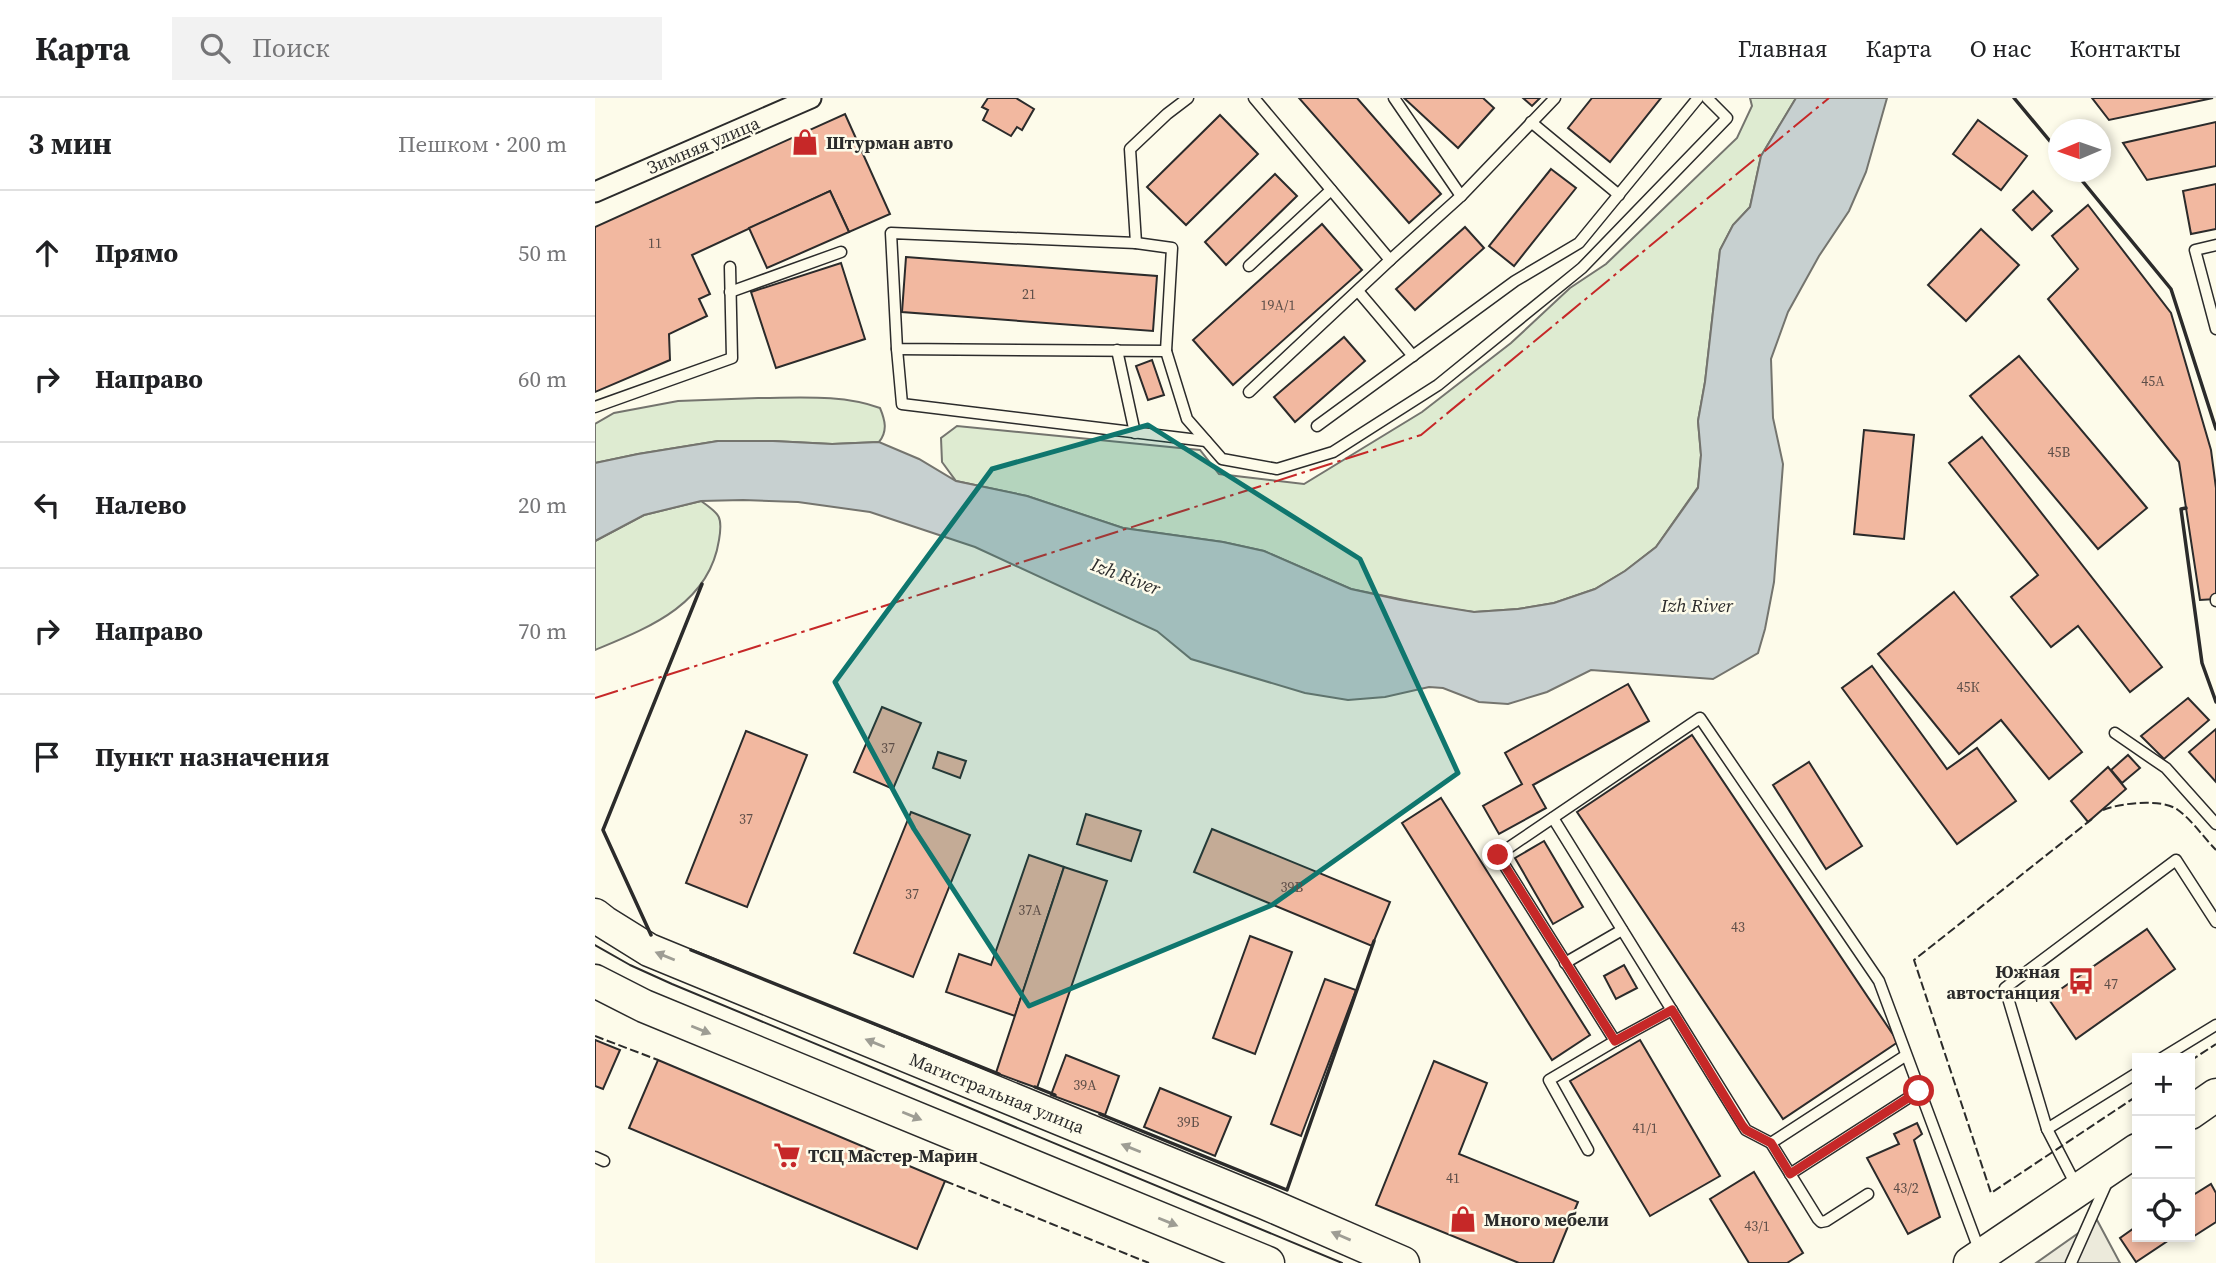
<!DOCTYPE html>
<html lang="ru">
<head>
<meta charset="utf-8">
<style>
	body { margin:0; font-family:"Source Serif 4",serif; background:#f2f2f2; color:#202124 }
	.controls { position:absolute; right:21px; bottom:21px; display:grid; overflow:hidden; border-radius:0px; box-shadow:0 4px 10px #0003 }
	.controls button { width:63px; height:63px; display:grid; place-items:center; padding:0; border:0; border-bottom:2px solid #e0e0e0; background:#fff; color:#202124; font:35px sans-serif }
	.compass { position:absolute; left:1453px; top:21px; width:63px; height:63px; border-radius:50%; background:#fff; box-shadow:0 4px 10px #0003; rotate:268deg }
	.stop { position:absolute; width:21px; height:21px; margin:-16px; border:5px solid #c62828; border-radius:50%; background:#fff }
	.stop.end { background:#c62828; border-color:#fff; box-shadow:0 2px 7px #0008 }
	.list { margin:0; padding:0; list-style:none }
	h2 { display:flex; justify-content:space-between; align-items:center; height:91px; margin:0; padding:0 28px; font-size:30px }
	h2 small { font-size:23px; font-weight:400; color:#757577 }
	.list li { display:grid; grid-template-columns:46px 1fr auto; gap:21px; align-items:center; box-sizing:border-box; height:126px; padding:0 28px; border-top:2px solid #e0e0e0 }
	.list b { display:block; font-size:26px; white-space:nowrap }
	.list em { font-size:23px; font-style:normal; color:#757577 }
	.icon { flex:none; width:38px; height:38px; fill:none; stroke:currentColor; stroke-width:2; stroke-linecap:round; stroke-linejoin:round }
	.map { position:relative; flex:none; width:1621px; height:1165px; overflow:hidden }
	header { display:flex; align-items:center; gap:42px; box-sizing:border-box; height:98px; padding:0 35px; background:#fff; border-bottom:2px solid #e0e0e0 }
	header strong { font-size:33px }
	nav { display:flex; gap:38px; margin-inline-start:auto; font-size:24px }
	.search { width:490px; height:63px; background:#f2f2f2; display:flex; align-items:center; gap:18px; box-sizing:border-box; padding:0 24px; border-radius:0px; color:#757577; font-size:26px }
	main { display:flex }
	aside { flex:1; background:#fff }
	.map>svg:first-child { display:block }
	.green { fill:#deebd1; stroke:#74746e; stroke-width:2 }
	.parking { fill:#eceadb; stroke:#74746e; stroke-width:2 }
	.water { fill:#c7d0d0; stroke:#74746e; stroke-width:2 }
	.building { fill:#f2b8a0; stroke:#2b2b2b; stroke-width:2 }
	.lines { fill:none; stroke-linecap:round; stroke-linejoin:round }
	.lane-casing { stroke:#2b2b2b; stroke-width:13 }
	.street-casing { stroke:#2b2b2b; stroke-width:23 }
	.primary-casing { stroke:#2b2b2b; stroke-width:35 }
	.lane { stroke:#fdfbea; stroke-width:10 }
	.street { stroke:#fdfbea; stroke-width:19 }
	.primary { stroke:#fdfbea; stroke-width:32 }
	.tram { stroke:#2b2b2b; stroke-width:2 }
	.fence { stroke:#2b2b2b; stroke-width:2; stroke-dasharray:9 3.5; stroke-linecap:butt }
	.wall { stroke:#2b2b2b; stroke-width:3.5 }
	.power { stroke:#c62828; stroke-width:2; stroke-dasharray:24 5 3.5 5; stroke-linecap:butt }
	.oneway { fill:#9e9d94 }
	.route { stroke:#c62828; stroke-width:9 }
	.marked { fill:#0f766e; fill-opacity:0.2; stroke:#0f766e; stroke-width:5; stroke-linejoin:round }
	.labels { text-anchor:middle; dominant-baseline:central; stroke-width:5; stroke-linejoin:round; paint-order:stroke }
	.number-label { font-size:14px; fill:#5d4e48 }
	.poi-label { font-size:18px; font-weight:bold; fill:#2b2b2b; stroke:#fdfbea; text-anchor:start }
	.street-label { font-size:18px; fill:#2b2b2b; stroke:#fdfbea }
	.water-label { font-size:19px; font-style:italic; fill:#2b2b2b; stroke:#fdfbea }
</style>
</head>
<body>
<header>
<strong>Карта</strong>
<div class="search"><svg class="icon" aria-label="search" viewBox="0 0 24 24"><circle cx="10" cy="10" r="6"/><path d="M15 15l6 6"/></svg>Поиск</div>
<nav><a>Главная</a><a>Карта</a><a>О нас</a><a>Контакты</a></nav>
</header>
<main>
<aside>
<h2>3 мин<small>Пешком · 200 m</small></h2>
<ul class="list">
<li><svg class="icon" aria-label="ahead" viewBox="0 0 24 24"><path d="M12 20V5M6 11l6-6 6 6"/></svg><div><b>Прямо</b></div><em>50 m</em></li>
<li><svg class="icon" aria-label="right" viewBox="0 0 24 24"><path d="M7 20v-9h11M14 6l5 5-5 5"/></svg><div><b>Направо</b></div><em>60 m</em></li>
<li><svg class="icon" aria-label="left" viewBox="0 0 24 24"><path d="M17 20v-9H6M10 6l-5 5 5 5"/></svg><div><b>Налево</b></div><em>20 m</em></li>
<li><svg class="icon" aria-label="right" viewBox="0 0 24 24"><path d="M7 20v-9h11M14 6l5 5-5 5"/></svg><div><b>Направо</b></div><em>70 m</em></li>
<li><svg class="icon" aria-label="arrive" viewBox="0 0 24 24"><path d="M6 21V4h12l-3 4 3 4H6"/></svg><div><b>Пункт назначения</b></div></li>
</ul>
</aside>
<div class="map">
<svg width="1621" height="1165" viewBox="0 0 1621 1165">
	<rect width="100%" height="100%" fill="#fdfbea"/>
	<!-- green -->
	<g class="green">
		<polygon points="1155,0 1201,0 1166,58 1155,109 1138,127 1125,152 1110,284 1103,323 1106,357 1103,389 1061,449 1030,473 1000,491 959,505 923,511 879,514 848,510 756,491 669,453 628,444 528,430 432,398 361,383 347,364 346,340 362,328 605,352 624,376 709,386 827,314 916,245 975,190 1011,166 1142,40 1157,8"/>
		<path d="M163,300c40,0 83,-4 122,10 5,12 8,23 -1,34l-47,2 -59,-3h-55l-80,13 -43,9v-39l19,-11 64,-12z"/>
		<path d="M106,403c19,13 22,16 18,39 -10,65 -71,88 -124,110v-109l49,-26z"/>
	</g>
	<!-- parking -->
	<polygon class="parking" points="1502,1122 1525,1165 1441,1165"/>
	<!-- water -->
	<polygon class="water" points="1201,0 1292,0 1271,74 1254,113 1224,158 1193,214 1176,261 1178,320 1188,366 1179,484 1170,531 1163,555 1118,581 996,572 952,594 913,606 884,604 848,590 834,589 790,599 753,602 710,595 596,561 562,533 380,449 275,414 203,404 148,402 106,403 49,417 0,443 0,365 43,356 123,343 178,343 237,346 284,344 324,361 361,383 432,398 528,430 628,444 669,453 756,491 806,502 879,514 923,511 959,505 1000,491 1030,473 1061,449 1103,390 1106,357 1103,323 1110,284 1125,152 1138,127 1155,109 1166,58"/>
	<!-- building -->
	<g class="building">
		<polygon points="393,0 421,0 439,11 427,32 422,29 416,38 388,22 393,12 387,9"/>
		<polygon points="704,0 762,0 846,96 814,125"/>
		<polygon points="809,0 888,0 899,10 863,50"/>
		<polygon points="928,0 945,0 937,8"/>
		<polygon points="997,0 1066,0 1015,64 973,30"/>
		<polygon points="1497,0 1618,0 1514,22"/>
		<polygon points="250,16 295,116 254,134 235,93 97,157 115,196 104,201 112,218 74,236 75,262 0,294 0,129"/>
		<polygon points="625,17 663,56 591,127 552,89"/>
		<polygon points="1383,22 1432,58 1406,92 1358,56"/>
		<polygon points="1621,24 1621,68 1552,82 1528,45"/>
		<polygon points="956,71 981,90 919,168 894,148"/>
		<polygon points="680,76 702,98 631,167 610,144"/>
		<polygon points="1621,86 1621,131 1596,136 1588,93"/>
		<polygon points="235,93 254,134 172,170 154,130"/>
		<polygon points="1438,93 1457,113 1437,132 1418,112"/>
		<polygon points="1493,107 1576,215 1616,352 1621,390 1621,501 1605,502 1584,364 1453,201 1483,171 1457,138"/>
		<polygon points="727,126 767,172 638,287 598,242"/>
		<polygon points="870,129 889,150 820,212 801,191"/>
		<polygon points="1386,131 1424,167 1371,223 1333,187"/>
		<polygon points="311,159 562,178 558,233 307,214"/>
		<polygon points="246,165 270,241 181,270 156,194"/>
		<polygon points="749,239 770,263 700,324 679,299"/>
		<polygon points="1424,258 1552,410 1503,451 1375,298"/>
		<polygon points="557,262 569,297 553,302 541,268"/>
		<polygon points="1269,332 1319,337 1309,441 1259,436"/>
		<polygon points="1387,339 1567,569 1535,594 1483,528 1456,549 1416,499 1443,477 1354,365"/>
		<polygon points="1359,494 1487,654 1454,681 1406,622 1364,656 1283,556"/>
		<polygon points="1277,568 1352,671 1382,650 1421,703 1362,746 1247,590"/>
		<polygon points="1033,586 1054,623 938,687 951,710 904,736 888,708 927,686 910,655"/>
		<polygon points="1593,600 1614,622 1569,661 1546,638"/>
		<polygon points="287,609 326,625 298,691 259,674"/>
		<polygon points="1621,631 1621,684 1594,654"/>
		<polygon points="151,633 212,657 152,809 91,785"/>
		<polygon points="1097,637 1303,944 1188,1021 982,714"/>
		<polygon points="343,654 371,663 365,680 338,670"/>
		<polygon points="1533,657 1545,670 1527,685 1516,672"/>
		<polygon points="1214,664 1267,748 1231,771 1178,687"/>
		<polygon points="1513,669 1531,691 1493,724 1476,703"/>
		<polygon points="846,700 995,937 957,962 807,725"/>
		<polygon points="316,714 375,737 318,879 259,855"/>
		<polygon points="491,716 546,733 536,763 482,746"/>
		<polygon points="617,731 795,804 777,848 599,774"/>
		<polygon points="949,743 988,809 958,826 920,760"/>
		<polygon points="434,757 469,769 420,918 351,894 364,856 396,867"/>
		<polygon points="469,769 512,783 442,990 401,975"/>
		<polygon points="1552,831 1580,871 1481,941 1453,900"/>
		<polygon points="655,838 697,854 660,956 618,940"/>
		<polygon points="1029,867 1042,890 1021,901 1009,878"/>
		<polygon points="730,881 761,892 706,1038 676,1026"/>
		<polygon points="0,942 25,952 8,991 0,988"/>
		<polygon points="1045,942 1125,1078 1055,1118 975,983"/>
		<polygon points="471,957 524,978 510,1017 456,997"/>
		<polygon points="63,962 350,1083 322,1151 34,1030"/>
		<polygon points="839,963 892,985 864,1056 983,1104 958,1165 924,1165 781,1107"/>
		<polygon points="565,990 636,1019 620,1058 549,1029"/>
		<polygon points="1322,1025 1327,1036 1319,1042 1345,1119 1313,1136 1272,1060 1304,1046 1299,1036"/>
		<polygon points="1159,1074 1208,1155 1192,1165 1154,1165 1115,1101"/>
		<polygon points="1616,1086 1621,1095 1621,1124 1593,1142 1591,1139 1595,1139 1595,1099"/>
		<polygon points="1542,1128 1542,1139 1571,1139 1574,1142 1541,1164 1525,1140"/>
	</g>
	<g class="lines">
		<defs>
			<g id="lane">
				<polyline points="659,0 795,162 866,98"/>
				<polyline points="799,0 866,98 960,0"/>
				<polyline points="936,24 1024,97"/>
				<polygon points="296,135 541,145 577,150 571,253 302,251"/>
				<polyline points="541,145 535,51 572,16 593,0"/>
				<polyline points="1621,147 1600,152 1621,231"/>
				<polyline points="654,168 736,92"/>
				<polyline points="763,193 818,258"/>
				<polyline points="135,194 246,154"/>
				<polyline points="302,251 307,306 611,343"/>
				<polyline points="522,252 540,335"/>
				<polyline points="571,253 592,321 627,361 682,371 738,354 843,287 987,170 1132,20 1112,0"/>
				<polyline points="654,294 795,162"/>
				<polyline points="0,309 137,260 135,169"/>
				<polyline points="722,328 920,183 984,145 1103,0"/>
				<polyline points="1621,501 1621,503"/>
				<polyline points="1520,635 1571,670 1621,726"/>
				<polyline points="958,720 1151,1032 1176,1045 1310,958"/>
				<polyline points="970,865 1027,832"/>
				<polyline points="1020,943 1077,912"/>
				<polyline points="1567,960 1621,927"/>
				<polyline points="1452,1031 1542,975"/>
				<polyline points="1176,1045 1223,1121 1226,1124 1231,1123 1273,1096"/>
				<polyline points="993,1052 954,982 1020,943 903,757 1105,620 1284,883 1385,1154"/>
				<polyline points="0,1059 9,1063"/>
				<polyline points="1195,1076 1324,993"/>
				<polyline points="1482,1089 1452,1031 1410,890 1581,762 1621,824"/>
				<polyline points="1476,1165 1513,1082"/>
			</g>
			<polyline id="street" points="0,94 216,0"/>
			<g id="primary">
				<polyline points="0,817 9,824 54,852 670,1105 808,1165"/>
				<polyline points="0,883 49,908 673,1165"/>
				<polyline points="1595,1015 1621,997"/>
				<polyline points="1375,1165 1542,1052"/>
			</g>
		</defs>
		<!-- lane casing -->
		<use href="#lane" class="lane-casing"/>
		<!-- street casing -->
		<use href="#street" class="street-casing"/>
		<!-- primary casing -->
		<use href="#primary" class="primary-casing"/>
		<!-- lane -->
		<use href="#lane" class="lane"/>
		<!-- street -->
		<use href="#street" class="street"/>
		<!-- primary -->
		<use href="#primary" class="primary"/>
		<!-- tram -->
		<polyline class="tram" points="0,847 35,867 77,886 747,1165"/>
		<!-- fence -->
		<g class="fence">
			<path d="M1508,712c17,-7 59,-12 75,0 14,10 26,28 38,40"/>
			<polyline points="1497,721 1319,862 1396,1095 1542,998"/>
			<polyline points="0,938 63,962"/>
			<polyline points="1595,963 1621,946"/>
			<polyline points="350,1083 554,1165"/>
		</g>
		<!-- wall -->
		<g class="wall">
			<polyline points="1419,0 1464,54"/>
			<polyline points="1480,74 1576,191 1621,331"/>
			<polyline points="1591,410 1586,411 1607,565 1621,604"/>
			<polyline points="56,837 8,732 107,486"/>
			<polyline points="96,852 404,976"/>
			<polyline points="440,989 460,997"/>
			<polyline points="505,1016 692,1092 779,843"/>
		</g>
		<!-- power -->
		<polyline class="power" points="0,600 826,337 1234,0"/>
	</g>
	<!-- one-way arrows -->
	<defs><path id="oneway-solid" d="M-6-.8H1V-3.2L6.5 0L1 3.2V.8H-6Z" transform="scale(1.75)"/></defs>
	<g class="oneway">
		<use href="#oneway-solid" transform="translate(70 858) rotate(-158)"/>
		<use href="#oneway-solid" transform="translate(106 932) rotate(22)"/>
		<use href="#oneway-solid" transform="translate(280 945) rotate(-158)"/>
		<use href="#oneway-solid" transform="translate(317 1018) rotate(22)"/>
		<use href="#oneway-solid" transform="translate(536 1050) rotate(-158)"/>
		<use href="#oneway-solid" transform="translate(573 1124) rotate(22)"/>
		<use href="#oneway-solid" transform="translate(746 1138) rotate(-157)"/>
	</g>
	<g class="lines">
		<!-- route -->
		<polyline class="route" points="903,757 1020,943 1077,912 1147,1027 1151,1032 1176,1045 1195,1076 1324,993"/>
	</g>
	<!-- marked area -->
	<path class="marked" d="M553,327l212,134 98,214 -186,132 -243,101 -115,-177 -79,-147 157,-213z"/>
	<!-- icons -->
	<defs>
		<symbol id="shop-bare" viewBox="-9 -9 18 18"><path d="M-5-2.5h2.3a2.7 3.5 0 0 1 5.4 0H5L5.5 6h-11ZM-1.5-2.5h3a1.5 2.3 0 0 0-3 0Z" fill="#c62828" stroke="#fdfbea" stroke-width="2.5" paint-order="stroke"/></symbol>
		<symbol id="bus-bare" viewBox="-9 -9 18 18"><path d="M-5-6H5V4H4V6H2V4H-2V6H-4V4H-5ZM-3.5-4V0h7V-4ZM-3.5 1.2v1.5H-2V1.2ZM2 1.2v1.5H3.5V1.2Z" fill="#c62828" stroke="#fdfbea" stroke-width="2.5" paint-order="stroke"/></symbol>
		<symbol id="supermarket-bare" viewBox="-9 -9 18 18"><path d="M-6-5.5h2.5l.6 2H6L4.5 2H-2.5L-4.4-4H-6ZM-1.5 3.2a1.3 1.3 0 1 0 .1 0ZM3 3.2a1.3 1.3 0 1 0 .1 0Z" fill="#c62828" stroke="#fdfbea" stroke-width="2.5" paint-order="stroke"/></symbol>
	</defs>
	<g fill-rule="evenodd">
		<use href="#shop-bare" x="191" y="25" width="38" height="38"/>
		<use href="#bus-bare" x="1467" y="864" width="38" height="38"/>
		<use href="#supermarket-bare" x="173" y="1038" width="38" height="38"/>
		<use href="#shop-bare" x="849" y="1102" width="38" height="38"/>
	</g>
	<g class="labels">
		<!-- number labels -->
		<g class="number-label">
			<text x="60" y="145">11</text>
			<text x="434" y="196">21</text>
			<text x="683" y="207">19А/1</text>
			<text x="1558" y="283">45А</text>
			<text x="1464" y="354">45В</text>
			<text x="1373" y="589">45К</text>
			<text x="293" y="650">37</text>
			<text x="151" y="721">37</text>
			<text x="697" y="789">39В</text>
			<text x="317" y="796">37</text>
			<text x="435" y="812">37А</text>
			<text x="1143" y="829">43</text>
			<text x="1516" y="886">47</text>
			<text x="490" y="987">39А</text>
			<text x="593" y="1024">39Б</text>
			<text x="1050" y="1030">41/1</text>
			<text x="858" y="1080">41</text>
			<text x="1311" y="1090">43/2</text>
			<text x="1162" y="1128">43/1</text>
		</g>
		<!-- poi labels -->
		<g class="poi-label">
			<text x="231" y="44">Штурман авто</text>
			<text x="1465" y="873" text-anchor="end">Южная<tspan x="1465" dy="21">автостанция</tspan></text>
			<text x="213" y="1057">ТСЦ Мастер-Марин</text>
			<text x="889" y="1121">Много мебели</text>
		</g>
		<!-- street labels -->
		<g class="street-label">
			<text transform="translate(108 47) rotate(-23)">Зимняя улица</text>
			<text transform="translate(402 995) rotate(22)">Магистральная улица</text>
		</g>
		<!-- water labels -->
		<g class="water-label">
			<text transform="translate(531 478) rotate(21)">Izh River</text>
			<text x="1102" y="507">Izh River</text>
		</g>
	</g>
</svg>
<div class="controls">
<button>+</button>
<button>−</button>
<button><svg class="icon" aria-label="locate" viewBox="0 0 24 24"><circle cx="12" cy="12" r="6"/><path d="M12 2v4M12 18v4M2 12h4M18 12h4"/></svg></button>
</div>
<svg class="compass" viewBox="-18 -18 36 36"><path d="M0-13l5 13h-10z" fill="#e53935"/><path d="M0 13l5-13h-10z" fill="#757577"/></svg>
<div class="stop" style="left:1324px;top:993px"></div>
<div class="stop end" style="left:903px;top:757px"></div>
</div>
</main>
</body>
</html>
